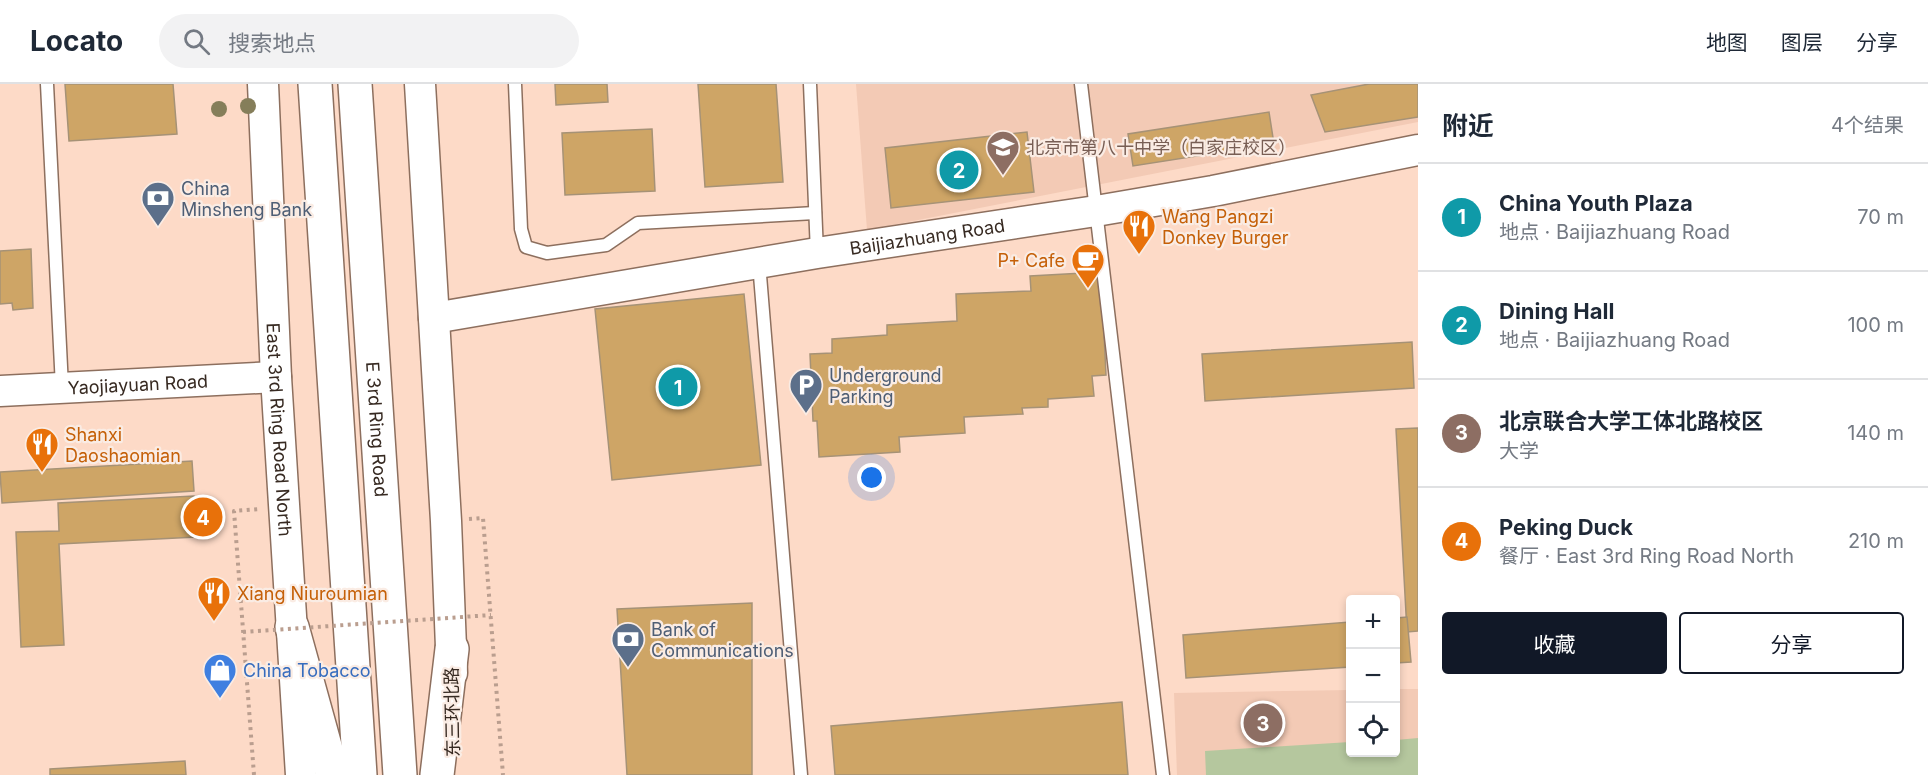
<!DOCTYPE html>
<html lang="zh">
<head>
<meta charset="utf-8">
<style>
	body { margin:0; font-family:Inter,"Noto Sans SC",sans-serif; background:#f2f2f3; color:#1f2937 }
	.controls { position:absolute; right:18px; bottom:18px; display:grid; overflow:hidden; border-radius:6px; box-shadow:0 3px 9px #0003 }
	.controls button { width:54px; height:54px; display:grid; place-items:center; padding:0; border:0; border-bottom:2px solid #e0e1e3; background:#fff; color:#1f2937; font:30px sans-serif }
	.you { position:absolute; left:872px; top:394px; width:21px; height:21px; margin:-15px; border:4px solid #fff; border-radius:50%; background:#1a73e8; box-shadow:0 0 0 9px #1a73e833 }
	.badge { display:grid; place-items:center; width:39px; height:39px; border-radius:50%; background:#111827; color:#fff; font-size:20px; font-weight:700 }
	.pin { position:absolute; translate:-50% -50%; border:3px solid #fff; box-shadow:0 2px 6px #0006 }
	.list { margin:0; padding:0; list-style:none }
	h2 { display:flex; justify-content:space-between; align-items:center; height:78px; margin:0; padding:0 24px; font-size:26px }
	h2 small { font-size:20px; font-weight:400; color:#747a83 }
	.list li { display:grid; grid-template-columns:39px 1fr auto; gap:18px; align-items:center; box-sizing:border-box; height:108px; padding:0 24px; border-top:2px solid #e0e1e3 }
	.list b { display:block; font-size:22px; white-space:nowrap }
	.list p { margin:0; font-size:20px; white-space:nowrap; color:#747a83 }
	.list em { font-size:20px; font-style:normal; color:#747a83 }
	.actions { display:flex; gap:12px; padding:18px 24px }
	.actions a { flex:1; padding:14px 0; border:2px solid #111827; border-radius:6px; text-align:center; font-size:21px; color:#111827 }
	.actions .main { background:#111827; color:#fff }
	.icon { flex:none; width:33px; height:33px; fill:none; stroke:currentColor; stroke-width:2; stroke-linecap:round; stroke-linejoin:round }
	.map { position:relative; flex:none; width:1418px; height:691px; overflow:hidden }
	header { display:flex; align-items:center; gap:36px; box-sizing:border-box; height:84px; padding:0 30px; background:#fff; border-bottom:2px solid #e0e1e3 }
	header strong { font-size:28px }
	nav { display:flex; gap:33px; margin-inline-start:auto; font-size:21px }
	.search { width:420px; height:54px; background:#f2f2f3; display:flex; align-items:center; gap:15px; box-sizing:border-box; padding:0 21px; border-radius:33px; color:#747a83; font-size:22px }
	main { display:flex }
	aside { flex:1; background:#fff }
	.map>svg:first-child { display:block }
	.built { fill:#f3cab5 }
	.green { fill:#b5c79e }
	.building { fill:#cea566; stroke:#a69276; stroke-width:1.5 }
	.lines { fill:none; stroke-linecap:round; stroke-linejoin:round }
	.service-casing { stroke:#8d6f5e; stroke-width:15 }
	.tertiary-casing { stroke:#8d6f5e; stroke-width:33 }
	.trunk-casing { stroke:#8d6f5e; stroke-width:36 }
	.path { stroke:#ba9e8f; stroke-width:4; stroke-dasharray:3 4.5; stroke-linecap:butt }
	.service { stroke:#fff; stroke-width:12 }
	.tertiary { stroke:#fff; stroke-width:30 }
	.trunk { stroke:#fff; stroke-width:33 }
	.path-bridge { stroke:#ba9e8f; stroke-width:4; stroke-dasharray:3 4.5; stroke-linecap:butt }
	.tree { fill:#857e5a }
	.labels { text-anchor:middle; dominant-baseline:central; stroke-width:4.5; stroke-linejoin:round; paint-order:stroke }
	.education-label { font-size:18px; fill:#785e54; stroke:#faece4; text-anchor:start }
	.service-label { font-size:18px; fill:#4e5e75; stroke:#faece4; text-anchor:start }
	.food-label { font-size:18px; fill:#c56008; stroke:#faece4; text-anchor:start }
	.street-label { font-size:18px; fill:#372a22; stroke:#faece4 }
	.shop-label { font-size:18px; fill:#366cbe; stroke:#faece4; text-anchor:start }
</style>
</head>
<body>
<header>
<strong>Locato</strong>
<div class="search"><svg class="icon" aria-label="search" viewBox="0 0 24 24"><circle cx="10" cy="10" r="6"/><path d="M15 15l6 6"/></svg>搜索地点</div>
<nav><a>地图</a><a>图层</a><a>分享</a></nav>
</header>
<main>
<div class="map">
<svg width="1418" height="691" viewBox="0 0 1418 691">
	<rect width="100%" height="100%" fill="#fddac7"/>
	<!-- built -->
	<g class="built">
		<polygon points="856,0 1418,0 1418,38 867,146"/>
		<polygon points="1396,605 1418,605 1418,691 1177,691 1174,609 1350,606 1350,668 1396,668"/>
	</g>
	<!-- green -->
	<polygon class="green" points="1418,654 1418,691 1206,691 1205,667 1350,658 1350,668 1396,668 1396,656"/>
	<!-- building -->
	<g class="building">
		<polygon points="65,0 173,0 177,50 69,57"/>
		<polygon points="555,0 607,0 608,18 556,21"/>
		<polygon points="698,0 776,0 783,98 705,103"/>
		<polygon points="1369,0 1418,0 1418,33 1325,48 1311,11"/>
		<polygon points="1269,28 1274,60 1133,82 1128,50"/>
		<polygon points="652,45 655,107 565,111 562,49"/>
		<polygon points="1027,48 1034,108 891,124 885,64"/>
		<polygon points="31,165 33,224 13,226 12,219 0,220 0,167"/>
		<polygon points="1101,188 1106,291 1092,292 1094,312 1048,315 1048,323 1022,324 1023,330 964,333 965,349 899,353 900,368 819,373 817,337 813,337 810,270 832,269 832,255 887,251 887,241 957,237 956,210 1031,207 1030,192"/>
		<polygon points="744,210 761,381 612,396 595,225"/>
		<polygon points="1412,258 1414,304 1205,317 1202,270"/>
		<polygon points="1418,344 1418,547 1407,548 1396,345"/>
		<polygon points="192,377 194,407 2,419 0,388"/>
		<polygon points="194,412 196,453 59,460 64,561 21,563 16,448 59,447 58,419"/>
		<polygon points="752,519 752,691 627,691 617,525"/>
		<polygon points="1407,533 1411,578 1396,579 1396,534"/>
		<polygon points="1350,538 1350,583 1186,594 1183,551"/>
		<polygon points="1122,618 1128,691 835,691 831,642"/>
		<polygon points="185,677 186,691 50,691 50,685"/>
	</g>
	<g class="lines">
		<defs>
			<g id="service">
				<polyline points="47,0 62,303"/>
				<polyline points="515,0 521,145 526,163 547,169 606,161 638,139 815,129"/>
				<polyline points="810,0 817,169"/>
				<polyline points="1081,0 1163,691"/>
				<polyline points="759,179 801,691"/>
			</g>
			<g id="tertiary">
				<path id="s1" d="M263,0l13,293 25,398"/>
				<polyline points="420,0 446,437 452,589"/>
				<path id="s2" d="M434,234l383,-65 279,-42 117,-20 205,-41"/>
				<path id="s3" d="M0,307l276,-14"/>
			</g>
			<g id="trunk">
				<polyline points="315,0 360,691"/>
				<path id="s4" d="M355,0l45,691"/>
				<polyline points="292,543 333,691"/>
				<polyline points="437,691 452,565"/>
			</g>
		</defs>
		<!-- service casing -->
		<use href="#service" class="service-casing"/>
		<!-- tertiary casing -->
		<use href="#tertiary" class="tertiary-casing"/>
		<!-- trunk casing -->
		<use href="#trunk" class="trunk-casing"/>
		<!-- path -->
		<g class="path">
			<polyline points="469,435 483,434 503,691"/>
			<polyline points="254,691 234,427 259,425"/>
		</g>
		<!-- service -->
		<use href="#service" class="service"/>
		<!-- tertiary -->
		<use href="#tertiary" class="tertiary"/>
		<!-- trunk -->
		<use href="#trunk" class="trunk"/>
		<!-- path-bridge -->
		<polyline class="path-bridge" points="243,548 491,531"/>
	</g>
	<!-- trees -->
	<g class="tree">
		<circle cx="248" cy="22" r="8"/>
		<circle cx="219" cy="25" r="8"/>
	</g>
	<!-- icons -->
	<defs>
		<symbol id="school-pin" viewBox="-11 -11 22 30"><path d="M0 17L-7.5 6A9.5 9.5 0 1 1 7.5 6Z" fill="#8d6e63" stroke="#faece4"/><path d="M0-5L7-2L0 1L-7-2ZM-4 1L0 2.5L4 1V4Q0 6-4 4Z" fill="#fff"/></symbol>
		<symbol id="bank-pin" viewBox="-11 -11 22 30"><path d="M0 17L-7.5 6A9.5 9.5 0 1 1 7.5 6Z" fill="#5c6f8a" stroke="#faece4"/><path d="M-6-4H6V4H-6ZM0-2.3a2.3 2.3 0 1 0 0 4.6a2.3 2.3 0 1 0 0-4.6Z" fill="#fff"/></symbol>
		<symbol id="restaurant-pin" viewBox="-11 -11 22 30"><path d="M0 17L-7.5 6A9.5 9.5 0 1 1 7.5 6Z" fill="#e8710a" stroke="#faece4"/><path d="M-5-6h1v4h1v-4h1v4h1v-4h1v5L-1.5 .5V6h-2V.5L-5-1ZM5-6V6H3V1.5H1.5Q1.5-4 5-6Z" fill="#fff"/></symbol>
		<symbol id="cafe-pin" viewBox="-11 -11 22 30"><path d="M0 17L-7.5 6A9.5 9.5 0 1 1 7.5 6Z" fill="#e8710a" stroke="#faece4"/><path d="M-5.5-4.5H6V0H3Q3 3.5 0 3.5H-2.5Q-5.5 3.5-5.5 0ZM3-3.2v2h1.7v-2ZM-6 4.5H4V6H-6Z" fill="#fff"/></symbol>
		<symbol id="parking-pin" viewBox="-11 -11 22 30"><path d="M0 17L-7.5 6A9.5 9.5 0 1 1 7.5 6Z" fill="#5c6f8a" stroke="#faece4"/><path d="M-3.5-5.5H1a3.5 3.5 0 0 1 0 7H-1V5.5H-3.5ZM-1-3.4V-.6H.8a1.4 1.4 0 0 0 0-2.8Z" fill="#fff"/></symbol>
		<symbol id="shop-pin" viewBox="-11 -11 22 30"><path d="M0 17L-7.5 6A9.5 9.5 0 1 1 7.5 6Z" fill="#3f7fe0" stroke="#faece4"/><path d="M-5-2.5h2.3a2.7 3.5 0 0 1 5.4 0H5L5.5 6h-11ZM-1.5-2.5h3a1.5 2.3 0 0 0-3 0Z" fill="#fff"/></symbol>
	</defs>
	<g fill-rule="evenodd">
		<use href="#school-pin" x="984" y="44" width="38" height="52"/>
		<use href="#bank-pin" x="139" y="95" width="38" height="52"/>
		<use href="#restaurant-pin" x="1120" y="123" width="38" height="52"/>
		<use href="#cafe-pin" x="1069" y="157" width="38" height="52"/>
		<use href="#parking-pin" x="787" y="282" width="38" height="52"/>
		<use href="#restaurant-pin" x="23" y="341" width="38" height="52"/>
		<use href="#restaurant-pin" x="195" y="490" width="38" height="52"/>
		<use href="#bank-pin" x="609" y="536" width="38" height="52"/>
		<use href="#shop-pin" x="201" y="567" width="38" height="52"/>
	</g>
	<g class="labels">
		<!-- education labels -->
		<g class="education-label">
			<text x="1026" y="63">北京市第八十中学（白家庄校区）</text>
		</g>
		<!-- service labels -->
		<g class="service-label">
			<text x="181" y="104">China<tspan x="181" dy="21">Minsheng Bank</tspan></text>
			<text x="829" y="291">Underground<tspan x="829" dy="21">Parking</tspan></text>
			<text x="651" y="545">Bank of<tspan x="651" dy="21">Communications</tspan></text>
		</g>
		<!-- food labels -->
		<g class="food-label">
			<text x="1162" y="132">Wang Pangzi<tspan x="1162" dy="21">Donkey Burger</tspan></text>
			<text x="1065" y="176" text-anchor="end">P+ Cafe</text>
			<text x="65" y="350">Shanxi<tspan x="65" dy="21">Daoshaomian</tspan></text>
			<text x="237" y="509">Xiang Niuroumian</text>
		</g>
		<!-- street labels -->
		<g class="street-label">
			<text stroke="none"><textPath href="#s2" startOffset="500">Baijiazhuang Road</textPath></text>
			<text stroke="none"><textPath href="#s3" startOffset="138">Yaojiayuan Road</textPath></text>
			<text stroke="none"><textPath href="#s1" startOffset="346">East 3rd Ring Road North</textPath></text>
			<text stroke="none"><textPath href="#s4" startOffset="346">E 3rd Ring Road</textPath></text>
			<text transform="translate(452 628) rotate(-91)">东三环北路</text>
		</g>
		<!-- shop labels -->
		<g class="shop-label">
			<text x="243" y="586">China Tobacco</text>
		</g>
	</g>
</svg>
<div class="controls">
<button>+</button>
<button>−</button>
<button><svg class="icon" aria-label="locate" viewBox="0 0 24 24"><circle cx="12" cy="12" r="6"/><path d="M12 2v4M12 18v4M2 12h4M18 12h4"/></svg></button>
</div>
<div class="you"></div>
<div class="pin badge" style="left:678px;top:303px;background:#0f9aa8">1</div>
<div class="pin badge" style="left:959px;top:86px;background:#0f9aa8">2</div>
<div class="pin badge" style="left:1263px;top:639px;background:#8d6e63">3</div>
<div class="pin badge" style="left:203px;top:433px;background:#e8710a">4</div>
</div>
<aside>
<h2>附近<small>4个结果</small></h2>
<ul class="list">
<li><span class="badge" style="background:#0f9aa8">1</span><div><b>China Youth Plaza</b><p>地点 · Baijiazhuang Road</p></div><em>70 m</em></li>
<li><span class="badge" style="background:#0f9aa8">2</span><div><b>Dining Hall</b><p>地点 · Baijiazhuang Road</p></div><em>100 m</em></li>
<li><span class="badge" style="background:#8d6e63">3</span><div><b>北京联合大学工体北路校区</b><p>大学</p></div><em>140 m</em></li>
<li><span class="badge" style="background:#e8710a">4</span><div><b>Peking Duck</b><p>餐厅 · East 3rd Ring Road North</p></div><em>210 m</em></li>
</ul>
<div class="actions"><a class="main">收藏</a><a>分享</a></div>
</aside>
</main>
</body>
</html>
